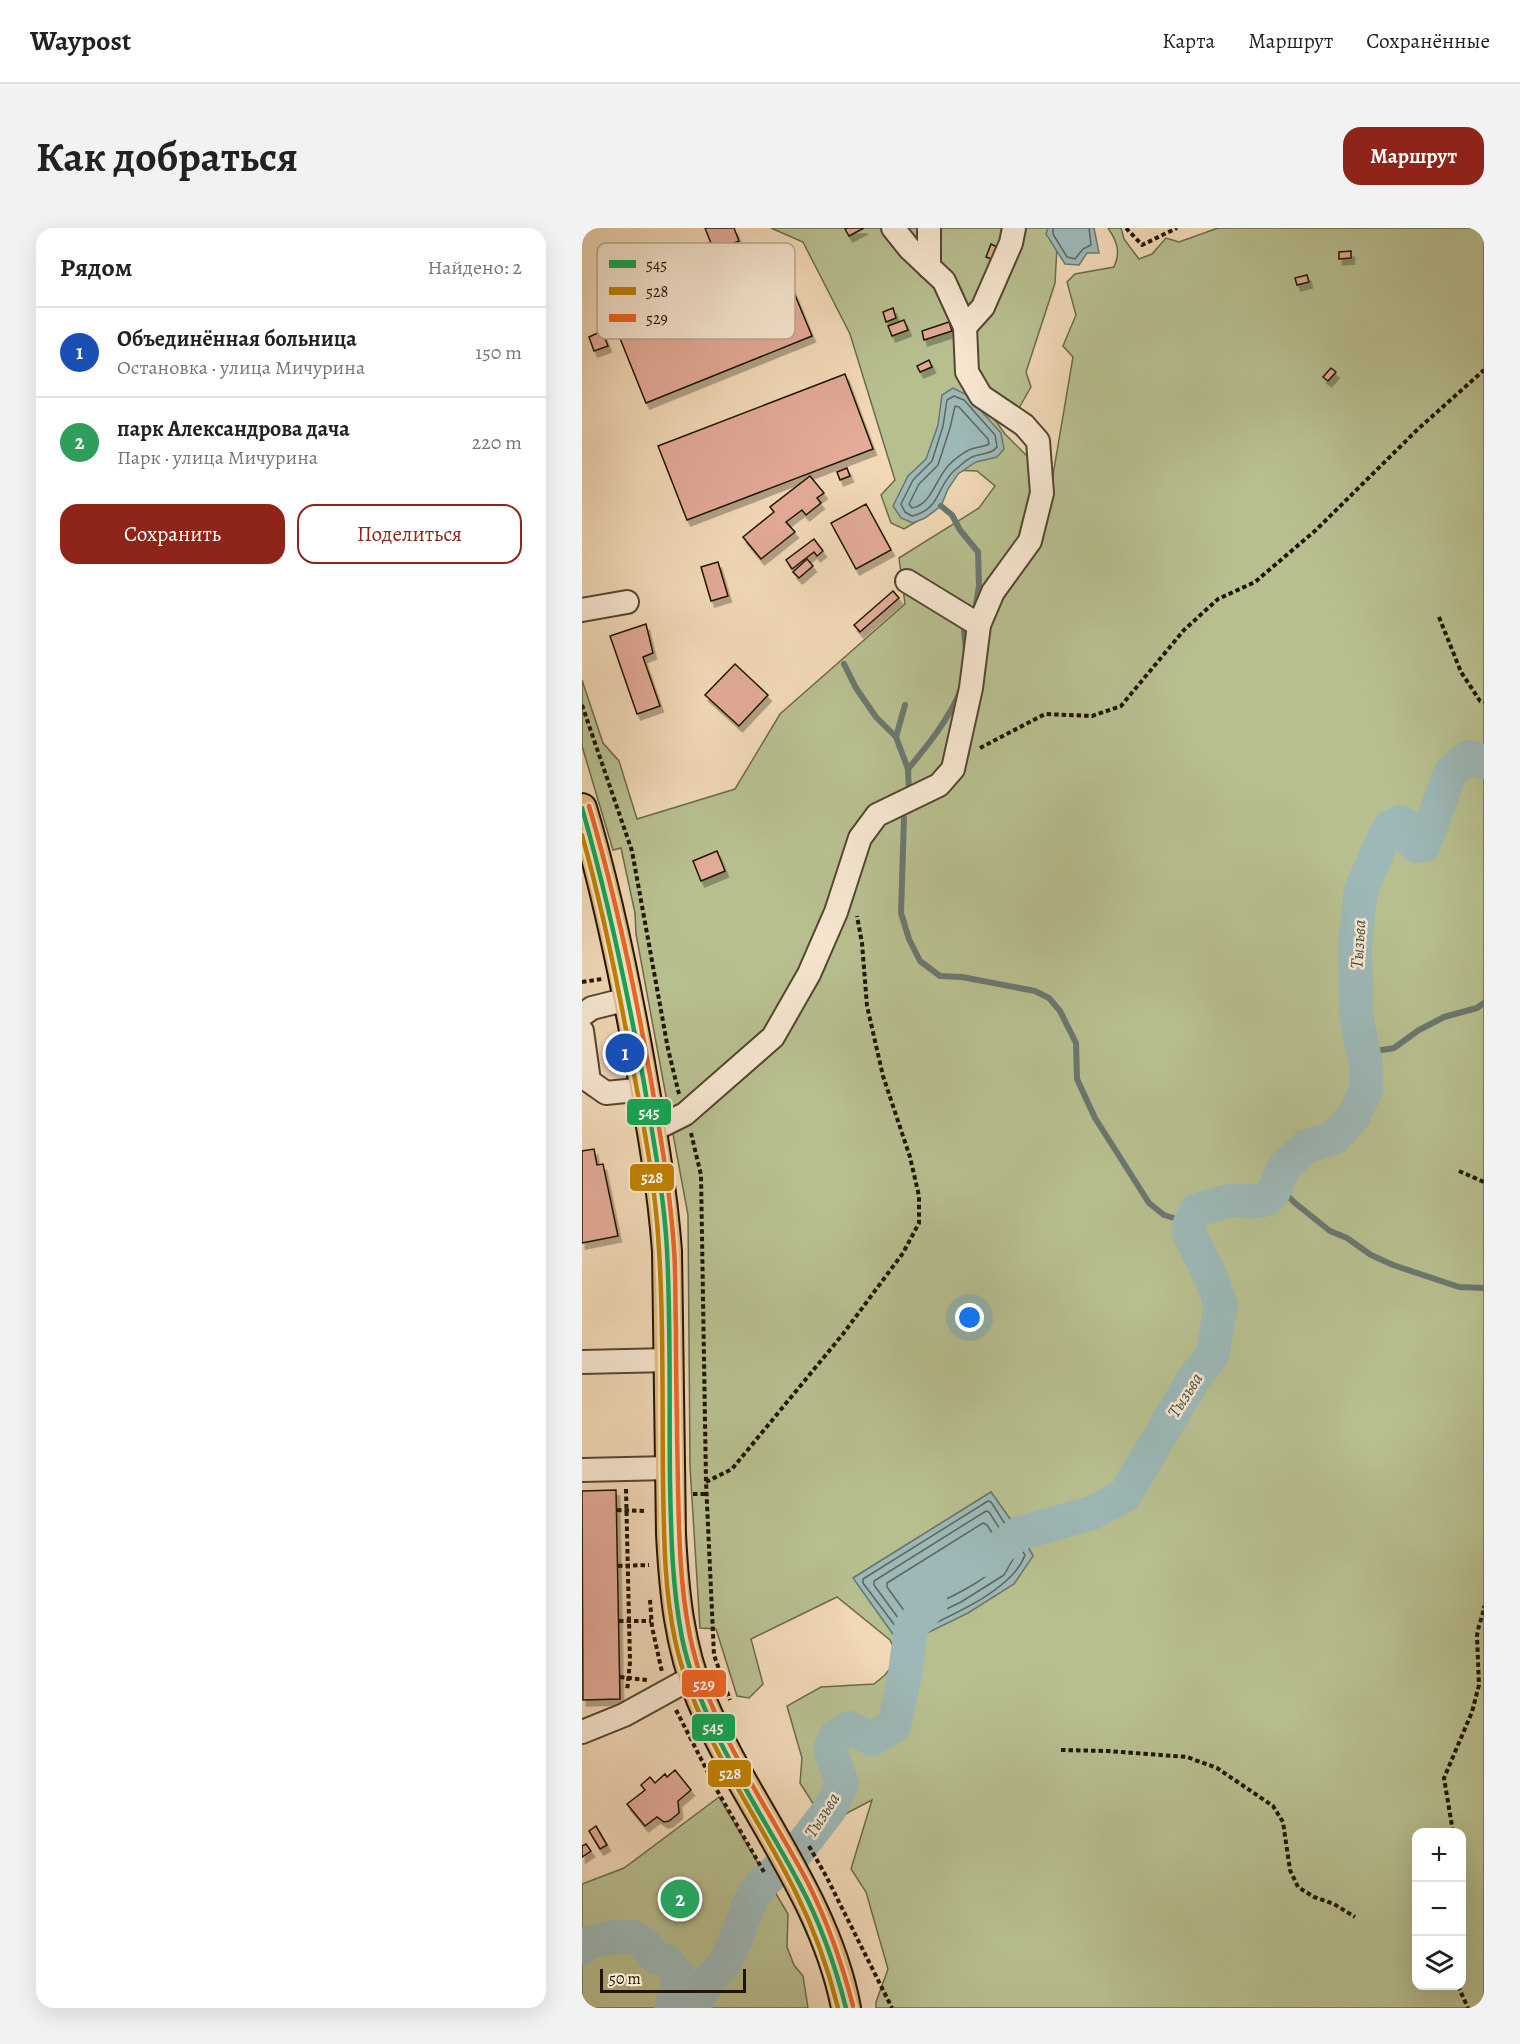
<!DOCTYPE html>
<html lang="ru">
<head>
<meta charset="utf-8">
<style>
	body { margin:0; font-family:Alegreya,serif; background:#f2f2f2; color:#222 }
	.controls { position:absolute; right:18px; bottom:18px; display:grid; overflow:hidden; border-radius:12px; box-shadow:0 6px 24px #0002 }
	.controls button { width:54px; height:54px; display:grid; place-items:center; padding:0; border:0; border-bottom:2px solid #e0e0e0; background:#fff; color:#222; font:30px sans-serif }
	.scale { position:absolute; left:18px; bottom:15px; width:146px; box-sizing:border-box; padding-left:6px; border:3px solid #201505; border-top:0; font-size:16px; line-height:21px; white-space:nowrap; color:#201505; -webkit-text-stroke:4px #f6e6d0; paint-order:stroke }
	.you { position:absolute; left:388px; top:1090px; width:21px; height:21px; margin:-15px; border:4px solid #fff; border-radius:50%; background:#1a73e8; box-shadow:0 0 0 9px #1a73e833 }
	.badge { display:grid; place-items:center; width:39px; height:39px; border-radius:50%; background:#8f2418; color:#fff; font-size:20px; font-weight:700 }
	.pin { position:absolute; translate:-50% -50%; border:3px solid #fff; box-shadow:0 2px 6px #0006 }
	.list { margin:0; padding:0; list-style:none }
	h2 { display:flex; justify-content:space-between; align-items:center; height:78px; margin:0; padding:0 24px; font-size:26px }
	h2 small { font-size:20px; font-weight:400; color:#767676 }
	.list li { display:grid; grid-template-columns:39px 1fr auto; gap:18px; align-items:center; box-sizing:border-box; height:90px; padding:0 24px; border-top:2px solid #e0e0e0 }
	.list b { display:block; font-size:22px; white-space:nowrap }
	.list p { margin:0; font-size:20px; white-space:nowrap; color:#767676 }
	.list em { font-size:20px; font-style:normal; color:#767676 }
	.actions { display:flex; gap:12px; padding:18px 24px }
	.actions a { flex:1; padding:14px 0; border:2px solid #8f2418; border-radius:18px; text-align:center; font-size:21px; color:#8f2418 }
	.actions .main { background:#8f2418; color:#fff }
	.icon { flex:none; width:33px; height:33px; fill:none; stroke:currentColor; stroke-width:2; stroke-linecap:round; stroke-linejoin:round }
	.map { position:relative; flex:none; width:902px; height:1780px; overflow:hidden; border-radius:18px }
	header { display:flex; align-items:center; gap:36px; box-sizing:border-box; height:84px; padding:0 30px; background:#fff; border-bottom:2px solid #e0e0e0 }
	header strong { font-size:28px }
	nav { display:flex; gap:33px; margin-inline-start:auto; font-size:21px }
	.intro { display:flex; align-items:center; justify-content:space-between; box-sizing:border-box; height:144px; padding:0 36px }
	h1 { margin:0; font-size:42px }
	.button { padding:15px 27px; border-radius:18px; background:#8f2418; color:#fff; font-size:21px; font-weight:700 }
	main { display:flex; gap:36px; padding:0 36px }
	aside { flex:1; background:#fff; border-radius:18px; box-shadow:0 6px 24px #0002 }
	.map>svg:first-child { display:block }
	.green { fill:#b8bf8f; stroke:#6c6a4a; stroke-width:1.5; fill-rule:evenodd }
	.water { fill:#9db8b7; stroke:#6b7770; stroke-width:1.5 }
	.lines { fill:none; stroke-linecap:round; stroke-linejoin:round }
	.shore { stroke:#5e665e; stroke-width:1.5 }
	.stream { stroke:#6b7770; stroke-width:6 }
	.river { stroke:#9db8b7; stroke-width:34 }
	.building { fill:#e2aa97; stroke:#201505; stroke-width:1.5; filter:url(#shadow) }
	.minor-casing { stroke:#544631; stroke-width:26 }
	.major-casing { stroke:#201505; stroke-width:32 }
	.path { stroke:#201505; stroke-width:4; stroke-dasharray:4.5 3; stroke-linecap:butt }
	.minor { stroke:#f6e6d0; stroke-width:22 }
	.major { stroke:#e8bc7b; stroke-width:28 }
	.bus-1-casing { stroke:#f6e6d0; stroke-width:9 }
	.bus-2-casing { stroke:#f6e6d0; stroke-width:9 }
	.bus-3-casing { stroke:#f6e6d0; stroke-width:9 }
	.bus-1 { stroke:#10a855; stroke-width:4.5 }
	.bus-2 { stroke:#c18201; stroke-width:4.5 }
	.bus-3 { stroke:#f26522; stroke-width:4.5 }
	.labels { text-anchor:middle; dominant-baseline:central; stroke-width:5; stroke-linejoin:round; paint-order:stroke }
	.water-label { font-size:18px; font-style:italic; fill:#4c4e43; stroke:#f6e6d0 }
	.key { fill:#f6e6d0; stroke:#b6a793; stroke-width:1.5 }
	.key-label { font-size:16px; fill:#201505 }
	.line-badge { stroke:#f6e6d0; stroke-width:2 }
	.badge-label { font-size:16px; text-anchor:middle; font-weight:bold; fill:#fff }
</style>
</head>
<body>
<header>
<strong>Waypost</strong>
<nav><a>Карта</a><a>Маршрут</a><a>Сохранённые</a></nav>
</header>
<div class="intro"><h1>Как добраться</h1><a class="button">Маршрут</a></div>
<main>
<aside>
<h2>Рядом<small>Найдено: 2</small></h2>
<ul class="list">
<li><span class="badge" style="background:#1a4fb4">1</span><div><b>Объединённая больница</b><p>Остановка · улица Мичурина</p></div><em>150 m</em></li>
<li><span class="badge" style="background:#2e9e5b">2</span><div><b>парк Александрова дача</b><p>Парк · улица Мичурина</p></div><em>220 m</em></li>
</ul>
<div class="actions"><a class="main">Сохранить</a><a>Поделиться</a></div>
</aside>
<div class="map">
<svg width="902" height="1780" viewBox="0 0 902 1780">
	<defs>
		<filter id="shadow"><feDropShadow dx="3.5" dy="6" stdDeviation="0" flood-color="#0004"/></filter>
	</defs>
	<rect width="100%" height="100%" fill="#f1d8b6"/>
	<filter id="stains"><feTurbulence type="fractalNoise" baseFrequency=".00333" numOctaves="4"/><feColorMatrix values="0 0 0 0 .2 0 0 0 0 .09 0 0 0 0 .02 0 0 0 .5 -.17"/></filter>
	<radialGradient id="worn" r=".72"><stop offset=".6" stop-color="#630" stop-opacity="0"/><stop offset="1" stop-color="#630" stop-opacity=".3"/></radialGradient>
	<!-- green -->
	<g class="green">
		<path d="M189,0h287l-3,55 -29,89 5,15 -12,21 -54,-30 40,56 47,47 21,-124 -10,-11 13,-31 -9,-33 8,-8 39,-7c7,-15 3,-26 -6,-39h13l3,11 15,20 13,-5 14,-16 13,4 39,-14h266v1780h-608v-6l12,-33 -22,-77 -15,-23 21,-69 -23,12 -21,15 -28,-44 2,-25 -15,-52 34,-19 53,-3 11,-9 13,-17 -8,-18 -53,-43 -86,42 12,45 -14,14 -12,-2 -21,-67 -16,-1 -10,-161 -2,-252 -52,-281 -1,-21 -14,-65 -8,2 -31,-104v-66l21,63 16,18 18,58 98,-30 45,-75 125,-110 -6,-46 80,-50 16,-22 -18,-15 -25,-1 -19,42 -29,17 -13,-6 -10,-28 14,-15 -45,-146 -47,-92zM409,1264l29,41 13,23 -180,22zM834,1604h46v154h-46z"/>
		<polygon points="137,1569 206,1686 205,1719 212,1737 221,1748 226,1780 0,1780 0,1656 42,1640"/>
	</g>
	<!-- water -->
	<g class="water">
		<polygon points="466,0 512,0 517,25 505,25 497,37 483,36 464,6"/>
		<polygon points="371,160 385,167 419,205 422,221 415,229 394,234 376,246 366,261 359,278 343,290 331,295 319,290 311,278 326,248 344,231 356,197 360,167"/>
		<polygon points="409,1264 438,1305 451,1328 432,1356 386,1385 327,1414 313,1409 271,1350"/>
	</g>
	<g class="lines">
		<!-- shore -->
		<g class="shore">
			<polyline points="471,0 471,6 485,29 493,31 501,21 509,17 507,0"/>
			<path d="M372,168l10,4 31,35 2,12c-6,8 -17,6 -25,10 -6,3 -11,8 -16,12 -20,16 -14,40 -44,47l-7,-4 -4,-8 12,-24 19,-19 11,-35 4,-26z"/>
			<path d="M373,178l4,1 29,32 1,5c-5,3 -12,3 -18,5 -7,3 -18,11 -23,17 -13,14 -16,38 -36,42l-3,-4 10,-20 19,-19 12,-37z"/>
			<path d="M406,1273l3,1 34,53c-13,37 -81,63 -115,80l-11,-4 -36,-48v-4z"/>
			<polygon points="404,1283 407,1284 434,1326 422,1347 379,1374 327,1399 322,1398 292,1357 292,1353"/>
			<path d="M401,1295l4,2 19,29c-9,25 -71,50 -95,62h-3l-21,-29v-4z"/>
		</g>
		<!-- stream -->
		<g class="stream">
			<polyline points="359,278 370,287 378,302 396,324 397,358 394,376"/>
			<polyline points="382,403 384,422"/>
			<polyline points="262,436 274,460 294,489 314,509 326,541 327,563"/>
			<polyline points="314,509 323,477"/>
			<path d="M326,541c21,-25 40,-49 53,-79"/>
			<polyline points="322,590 319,685 327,711 338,733 358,748 380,749 453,763 467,770 478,783 494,815 495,851 513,890 567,975 582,987 608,995"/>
			<polyline points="782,825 812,820 837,802 862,789 895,780 902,775"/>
			<polyline points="697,951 703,965 713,975 748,1003 765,1010 789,1027 811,1037 877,1059 902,1060"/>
		</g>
		<!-- river -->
		<g class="river">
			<polyline points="401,1332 438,1305 510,1285 543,1267 612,1150 630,1128 639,1078 630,1052 607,1005 608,995 615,982 646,973 678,973 685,971 692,963 702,939 725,918 752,910 771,889 784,862 784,838 774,786 773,715 779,662 804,605 809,598 819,594 824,597 830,614 835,618 842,617 868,545 886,529 902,534"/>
			<polyline points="0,1720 5,1715 32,1709 51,1709 63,1716 72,1728 86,1734 96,1747 95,1761 89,1780"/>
			<polyline points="107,1780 112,1777 128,1751 141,1738 152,1716 166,1678 178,1657 214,1625 248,1581 260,1556 248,1520 253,1509 267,1500 290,1511 312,1498 323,1446 329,1399 349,1376"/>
		</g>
	</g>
	<!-- building -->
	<g class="building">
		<polygon points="123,0 152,0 157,13 132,23"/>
		<polygon points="266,0 282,0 267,8 263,1"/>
		<polygon points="409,16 417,20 412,32 404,29"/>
		<polygon points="75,21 87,50 78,54 85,71 196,26 230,108 64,175 31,93 64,79 57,62 29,73 17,44"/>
		<polygon points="769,23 769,30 757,31 757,24"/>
		<polygon points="725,47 727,54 715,57 713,50"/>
		<polygon points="311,80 314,90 304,94 301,84"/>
		<polygon points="322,92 326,102 310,108 306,98"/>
		<polygon points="367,94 370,103 342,112 340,103"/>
		<polygon points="20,103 26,118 12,123 7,109"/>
		<polygon points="347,132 350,139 338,144 335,138"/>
		<polygon points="749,140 754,144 746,153 741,149"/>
		<polygon points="263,146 291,221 105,292 76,218"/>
		<polygon points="265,240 268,248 258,252 255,244"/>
		<polygon points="228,248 242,265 235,270 239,275 224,287 220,282 204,294 213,304 179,331 161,309 192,284 188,279"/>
		<polygon points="284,276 309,322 274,341 249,295"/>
		<polygon points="232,311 241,323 235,328 232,324 210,341 204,332"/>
		<polygon points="225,331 231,338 217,350 211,344"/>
		<polygon points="136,334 146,368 129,373 119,339"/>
		<polygon points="311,363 317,370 278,404 272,397"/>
		<polygon points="64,396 71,425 61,429 78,478 55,486 28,408"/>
		<polygon points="153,436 186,467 157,498 123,467"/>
		<polygon points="135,623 143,643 119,653 111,633"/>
		<polygon points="12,921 15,937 21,936 36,1008 0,1015 0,923"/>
		<polygon points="34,1262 38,1471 1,1472 0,1263"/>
		<polygon points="93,1542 109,1562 96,1573 97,1585 87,1593 82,1594 75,1589 63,1598 45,1576 63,1562 59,1557 68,1549 73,1555 83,1546 85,1549"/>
		<polygon points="14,1598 25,1617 18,1621 7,1603"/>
		<polygon points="4,1616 9,1623 0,1629 0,1618"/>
	</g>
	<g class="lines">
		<defs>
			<g id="minor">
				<polyline points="347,0 347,39"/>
				<polyline points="383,99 401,79 429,15 432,0"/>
				<polyline points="325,353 397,397"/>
				<polyline points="0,382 45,374"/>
				<polyline points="0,787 10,780 46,771"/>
				<polyline points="0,803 7,853 24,865 63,861"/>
				<polyline points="71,902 103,886 191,809 227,746 254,684 278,610 295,587 357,557 371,541 389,460 397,397 411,364 448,313 460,265 456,213 442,197 399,168 385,144 383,99 362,53 327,20 311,0"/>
				<polyline points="0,1134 87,1132"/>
				<polyline points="0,1242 88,1240"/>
				<polyline points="0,1504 42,1487 111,1449"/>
			</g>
			<path id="major" d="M0,580c24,80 41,162 56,244 12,67 24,132 29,199l4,283c3,57 8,112 30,165 43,104 124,197 145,309"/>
		</defs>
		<!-- minor casing -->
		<use href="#minor" class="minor-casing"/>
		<!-- major casing -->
		<use href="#major" class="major-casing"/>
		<!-- path -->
		<g class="path">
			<polyline points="544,0 560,17 595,0"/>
			<polyline points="857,389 879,444 898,473 902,474"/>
			<polyline points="0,477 50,623 86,821 97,866"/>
			<polyline points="398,520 463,486 510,488 539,478 602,402 636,371 673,354 734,302 836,201 902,142"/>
			<polyline points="0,754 20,751"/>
			<polyline points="109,905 119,947 124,1254 132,1427 148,1472"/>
			<polyline points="877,943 902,954"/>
			<polyline points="124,1254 150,1241 261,1106 321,1025 337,995 337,968 328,929 301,848 285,778 280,715 275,688"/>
			<polyline points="44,1261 48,1434 45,1463"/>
			<polyline points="111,1266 125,1266"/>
			<polyline points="35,1282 64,1283"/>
			<polyline points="36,1338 67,1337"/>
			<polyline points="68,1372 70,1399 80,1444"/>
			<polyline points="37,1393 69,1393"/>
			<polyline points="38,1449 65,1452"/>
			<polyline points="94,1482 136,1564 182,1644"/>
			<polyline points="479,1522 526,1523 605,1529 635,1540 691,1578 701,1594 708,1642 716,1659 732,1669 752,1676 773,1689"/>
			<path d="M871,1604l-9,-54 28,-66 7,-27 -2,-49c1,-11 6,-19 7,-30"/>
			<polyline points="227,1618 244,1648 310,1780"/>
			<polyline points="876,1758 886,1780"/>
		</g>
		<!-- minor -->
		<use href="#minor" class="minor"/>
		<!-- major -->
		<use href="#major" class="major"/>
		<defs>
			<path id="bus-1" d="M0,580c26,90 45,182 62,275 9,55 20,111 23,167 4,77 2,155 3,232 1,52 2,104 12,156 19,90 76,167 118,247 21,39 35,80 46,123"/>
			<path id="bus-2" d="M0,607c22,78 38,159 52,239 11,58 22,117 25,176 5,76 3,156 4,232 1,53 1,106 12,158 20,93 80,170 121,253 19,38 32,75 42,115"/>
			<path id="bus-3" d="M7,578c26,88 45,178 61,269 10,57 20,115 24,173 2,27 1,54 2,81 0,53 1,105 2,157 1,50 2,100 12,150 18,90 76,167 118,247 20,40 34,80 45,123"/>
		</defs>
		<!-- bus-1 casing -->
		<use href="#bus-1" class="bus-1-casing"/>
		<!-- bus-2 casing -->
		<use href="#bus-2" class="bus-2-casing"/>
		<!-- bus-3 casing -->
		<use href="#bus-3" class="bus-3-casing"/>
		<!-- bus-1 -->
		<use href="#bus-1" class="bus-1"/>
		<!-- bus-2 -->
		<use href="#bus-2" class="bus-2"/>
		<!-- bus-3 -->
		<use href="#bus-3" class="bus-3"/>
	</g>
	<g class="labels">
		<!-- water labels -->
		<g class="water-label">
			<text transform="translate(776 716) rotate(-86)">Тызьва</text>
			<text transform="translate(603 1167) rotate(-57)">Тызьва</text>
			<text transform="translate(240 1587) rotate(-57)">Тызьва</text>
		</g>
	</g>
	<!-- legend -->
	<rect x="15" y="15" width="198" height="96" rx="9" class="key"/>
	<rect x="27" y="32" width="27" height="8" fill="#10a855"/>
	<rect x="27" y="59" width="27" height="8" fill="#c18201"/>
	<rect x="27" y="86" width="27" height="8" fill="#f26522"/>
	<g class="key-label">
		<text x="64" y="42">545</text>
		<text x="64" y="69">528</text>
		<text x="64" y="96">529</text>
	</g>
	<g class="line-badge">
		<rect x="44" y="870" width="46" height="28" rx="6" fill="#10a855"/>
		<rect x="47" y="935" width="46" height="29" rx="6" fill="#c18201"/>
		<rect x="99" y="1441" width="46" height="29" rx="6" fill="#f26522"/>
		<rect x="109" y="1485" width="45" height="29" rx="6" fill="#10a855"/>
		<rect x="125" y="1531" width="45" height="29" rx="6" fill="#c18201"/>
	</g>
	<g class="badge-label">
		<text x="67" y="890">545</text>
		<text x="70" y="955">528</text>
		<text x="122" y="1462">529</text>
		<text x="131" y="1505">545</text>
		<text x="148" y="1551">528</text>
	</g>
	<rect width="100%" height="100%" filter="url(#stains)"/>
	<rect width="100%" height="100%" fill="url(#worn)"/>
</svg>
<div class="controls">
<button>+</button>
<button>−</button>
<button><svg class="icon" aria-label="layers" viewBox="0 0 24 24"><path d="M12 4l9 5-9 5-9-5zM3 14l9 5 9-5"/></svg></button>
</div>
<div class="scale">50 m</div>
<div class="you"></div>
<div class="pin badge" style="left:43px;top:825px;background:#1a4fb4">1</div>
<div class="pin badge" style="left:98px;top:1671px;background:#2e9e5b">2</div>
</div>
</main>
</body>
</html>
